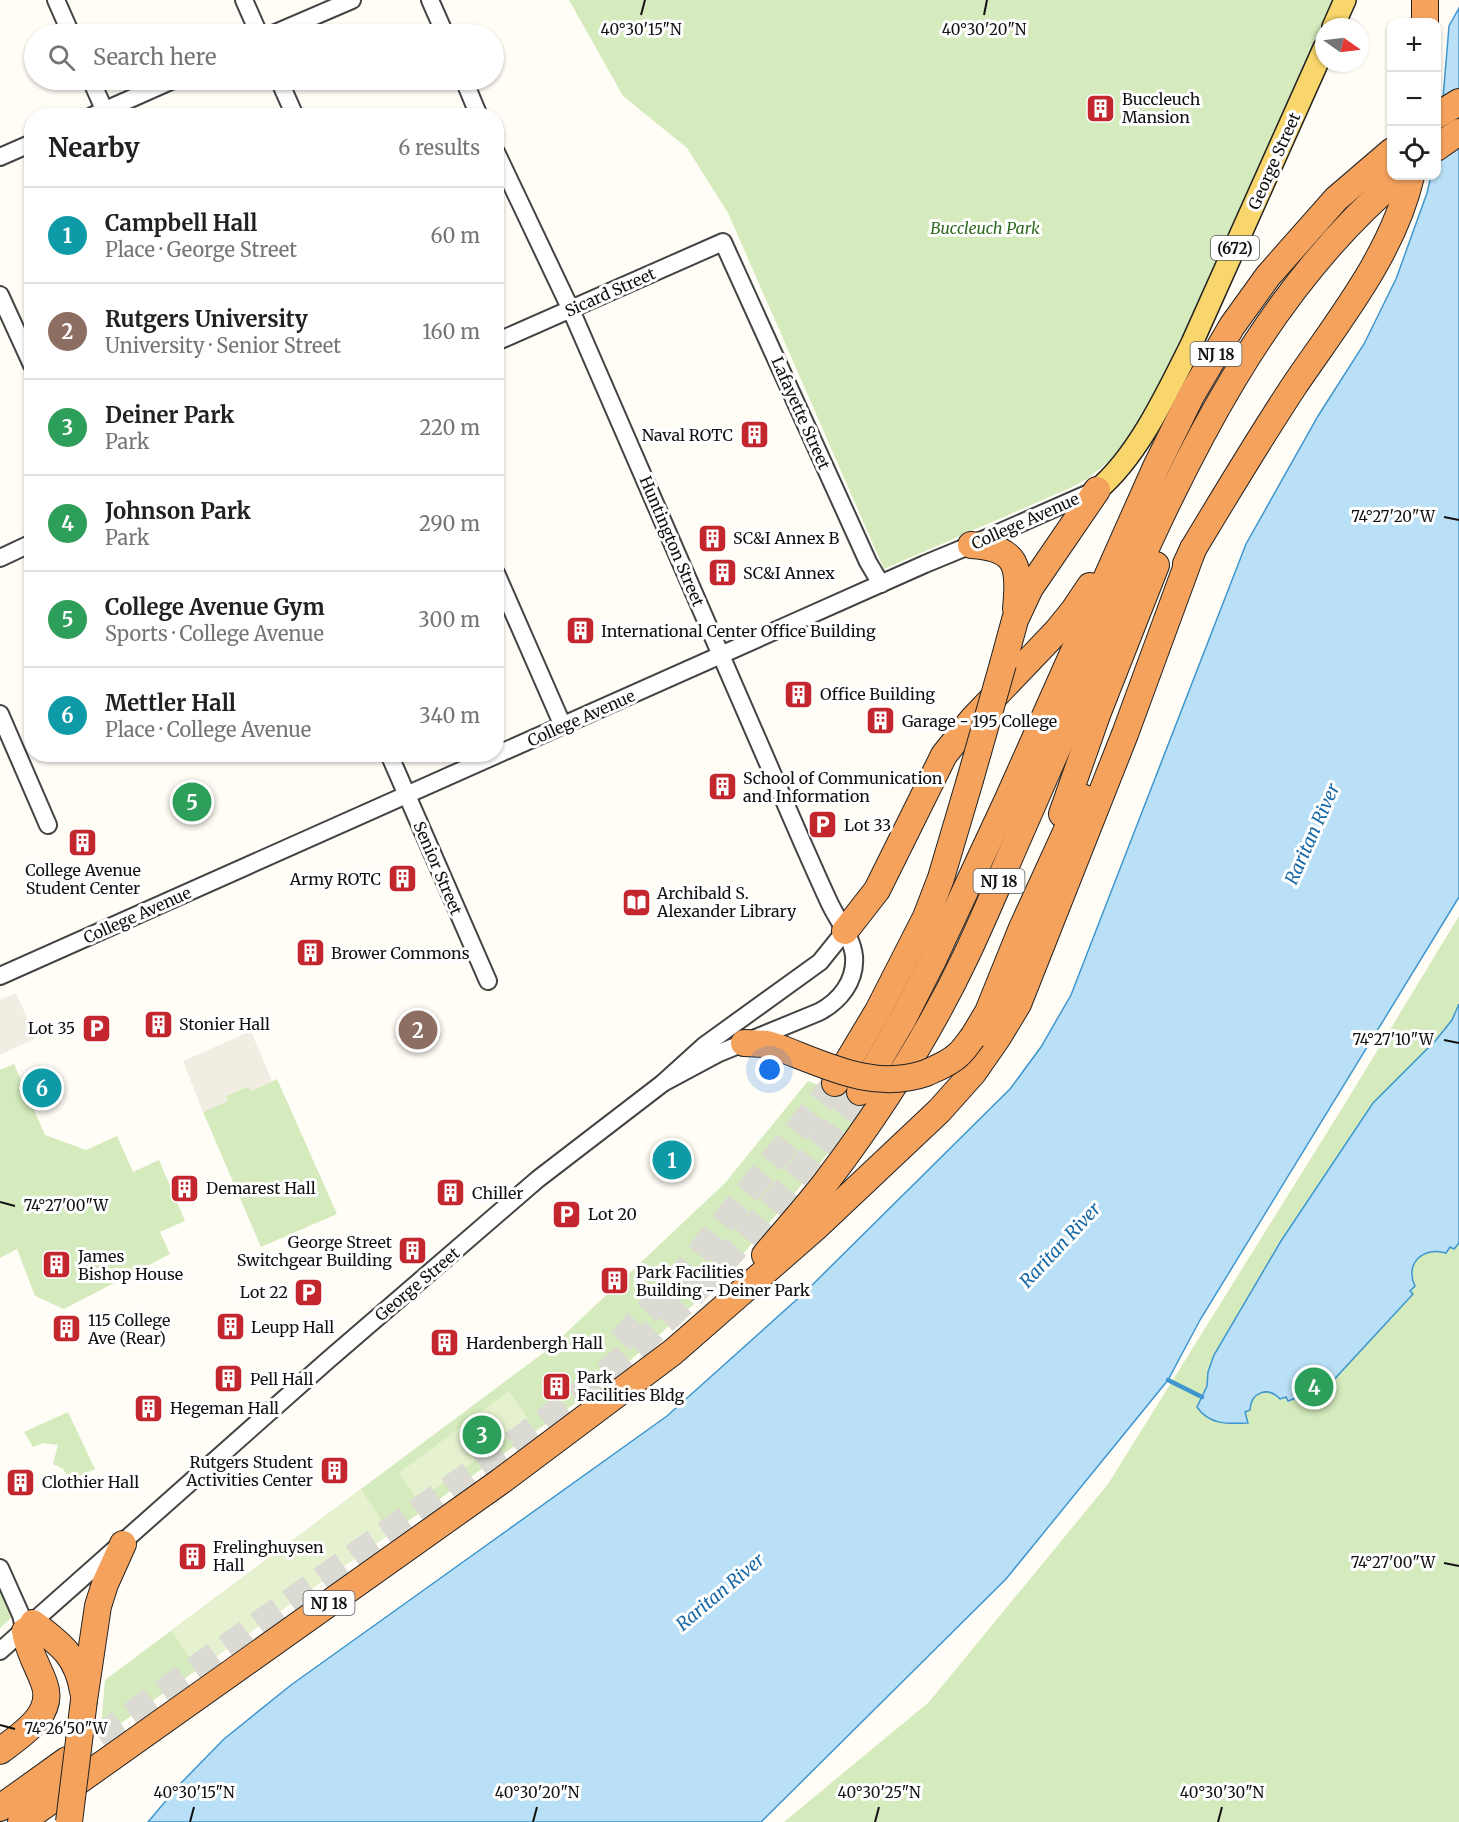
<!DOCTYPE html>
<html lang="en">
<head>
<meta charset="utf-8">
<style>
	body { margin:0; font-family:Merriweather,serif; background:#f2f2f2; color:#202124 }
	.controls { position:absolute; right:18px; top:18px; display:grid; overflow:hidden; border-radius:12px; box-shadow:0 2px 4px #0004 }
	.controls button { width:54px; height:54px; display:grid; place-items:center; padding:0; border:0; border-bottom:2px solid #e0e0e0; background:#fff; color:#202124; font:30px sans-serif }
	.compass { position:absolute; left:1315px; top:18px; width:54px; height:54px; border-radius:50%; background:#fff; box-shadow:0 2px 4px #0004; rotate:104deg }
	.you { position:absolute; left:770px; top:1070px; width:21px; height:21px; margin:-15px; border:4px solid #fff; border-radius:50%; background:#1a73e8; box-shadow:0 0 0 9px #1a73e833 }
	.badge { display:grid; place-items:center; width:39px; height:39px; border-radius:50%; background:#7c3aed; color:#fff; font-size:20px; font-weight:700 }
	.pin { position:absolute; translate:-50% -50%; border:3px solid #fff; box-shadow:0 2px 6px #0006 }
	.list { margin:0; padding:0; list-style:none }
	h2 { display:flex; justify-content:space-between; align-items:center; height:78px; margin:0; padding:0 24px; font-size:26px }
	h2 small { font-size:20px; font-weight:400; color:#757577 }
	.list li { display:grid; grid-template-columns:39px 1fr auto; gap:18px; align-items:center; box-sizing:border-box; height:96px; padding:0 24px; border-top:2px solid #e0e0e0 }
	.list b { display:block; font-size:22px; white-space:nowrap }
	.list p { margin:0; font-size:20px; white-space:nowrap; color:#757577 }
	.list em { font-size:20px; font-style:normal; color:#757577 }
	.icon { flex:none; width:33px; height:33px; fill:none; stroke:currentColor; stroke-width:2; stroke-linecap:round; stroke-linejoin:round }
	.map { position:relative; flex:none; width:1459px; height:1822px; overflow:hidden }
	.search { position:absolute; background:#fff; box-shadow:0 2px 4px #0004; left:24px; top:24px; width:480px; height:66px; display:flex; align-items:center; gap:15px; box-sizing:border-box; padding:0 21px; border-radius:33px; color:#757577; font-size:22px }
	.panel { position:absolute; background:#fff; box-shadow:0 2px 4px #0004; left:24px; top:108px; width:480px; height:654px; border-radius:24px }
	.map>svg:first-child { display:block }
	.green { fill:#d5ebbd }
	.pitch { fill:#e6f2cf }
	.plaza { fill:#f1ede2 }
	.water { fill:#b9e0f7; stroke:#3f96cf; stroke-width:1.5 }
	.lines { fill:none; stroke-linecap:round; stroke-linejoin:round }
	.stream { stroke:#3f96cf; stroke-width:4.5 }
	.highway-tunnel { stroke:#dbdad3; stroke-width:26; stroke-dasharray:26 13; stroke-linecap:butt }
	.minor-casing { stroke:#444; stroke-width:20 }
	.major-casing { stroke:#222; stroke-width:24 }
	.highway-casing { stroke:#222; stroke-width:28 }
	.minor { stroke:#fff; stroke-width:16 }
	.major { stroke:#f9d66b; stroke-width:21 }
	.highway { stroke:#f5a25d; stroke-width:26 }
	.highway-bridge-casing { stroke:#222; stroke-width:28; stroke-linecap:butt }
	.highway-bridge { stroke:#f5a25d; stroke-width:26 }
	.ticks { fill:none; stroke:#111; stroke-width:2 }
	.labels { text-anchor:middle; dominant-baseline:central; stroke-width:6; stroke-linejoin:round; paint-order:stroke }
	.shield { fill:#fff; stroke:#585858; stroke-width:1.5 }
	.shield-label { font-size:15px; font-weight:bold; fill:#111 }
	.poi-label { font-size:16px; fill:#111; stroke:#fff; text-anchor:start }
	.street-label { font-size:16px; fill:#111; stroke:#fff }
	.park-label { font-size:16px; font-style:italic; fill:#2f6b1f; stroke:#fff }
	.water-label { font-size:18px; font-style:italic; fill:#1768a6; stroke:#fff }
	.ticks-label { font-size:15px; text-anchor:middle; fill:#111; stroke:#fff; stroke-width:6; stroke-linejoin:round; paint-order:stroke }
</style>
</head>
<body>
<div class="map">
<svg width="1459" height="1822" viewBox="0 0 1459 1822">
	<rect width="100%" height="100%" fill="#fffdf5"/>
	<!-- green -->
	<g class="green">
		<polygon points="569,0 1334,0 1182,346 1142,419 1112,459 1087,479 1070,488 884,569 728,213 687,148 623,96"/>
		<polygon points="1459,916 1459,1822 784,1822 929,1702 1108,1484 1346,1102"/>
		<polygon points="14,1064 45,1135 86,1150 117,1136 133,1172 159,1160 185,1221 160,1232 170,1254 64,1309 35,1296 17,1249 0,1258 0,1070"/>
		<polygon points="277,1079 337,1214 261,1247 203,1112 227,1101 225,1096 249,1086 251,1091"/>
		<polygon points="808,1081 869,1105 720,1281 607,1381 100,1738 105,1680 550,1348 725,1183"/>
		<polygon points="68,1412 95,1469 70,1480 63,1469 53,1464 58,1445 43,1443 33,1447 24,1432"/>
		<polygon points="0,1591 12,1617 0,1628"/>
	</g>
	<!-- pitch -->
	<g class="pitch">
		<polygon points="509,1391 530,1422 418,1501 399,1473"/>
		<polygon points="361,1489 390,1533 198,1669 171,1631"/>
	</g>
	<!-- plaza -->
	<g class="plaza">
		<polygon points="16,993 36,1038 0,1055 0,1000"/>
		<polygon points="251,1031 272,1081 251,1091 248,1086 226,1096 228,1101 203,1112 183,1061"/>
	</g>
	<!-- water -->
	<g class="water">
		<polygon points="1459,8 1459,897 1200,1320 1168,1380 1006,1579 761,1822 148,1822 180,1784 224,1739 291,1685 667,1416 804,1293 1010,1089 1041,1047 1071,995 1246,544 1318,416 1364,344 1396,279 1427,193 1431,176 1436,176 1437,151 1440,135 1449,26"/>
		<path d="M1459,1004v239l-5,6 -4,-2 -4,6c-22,-7 -42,10 -31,33l-5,5 3,3 -85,92 -40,15 -2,-4 -6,2c-12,-13 -29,-7 -30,11l-5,2 3,11c-20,1 -39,2 -51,-16l10,-21 1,-14 6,-17 67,-114 92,-138 63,-63 16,-20z"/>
	</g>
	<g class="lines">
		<!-- stream -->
		<polyline class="stream" points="1168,1380 1202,1397"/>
		<!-- highway-tunnel -->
		<g class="highway-tunnel">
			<polyline points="620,1341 680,1277 835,1083"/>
			<path d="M67,1760c114,-81 228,-162 342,-243 91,-64 185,-127 265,-205 71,-67 127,-142 186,-220"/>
		</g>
		<defs>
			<g id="minor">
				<polyline points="56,0 71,34"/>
				<polyline points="244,0 259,34"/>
				<polyline points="430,0 445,34"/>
				<polyline points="273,34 352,0"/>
				<polyline points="91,80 107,116"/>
				<polyline points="279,80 295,116"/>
				<polyline points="464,80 479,116"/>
				<polyline points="92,116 173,80"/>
				<path d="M496,152l75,158 232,534c9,20 18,41 27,60 8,17 22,33 24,52 2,25 -14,45 -35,56l-100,41 -56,30"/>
				<polyline points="0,157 32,143"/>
				<polyline points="0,295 32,365"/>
				<polyline points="496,342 723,242 868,562 881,584"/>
				<polyline points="0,558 32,543"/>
				<polyline points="496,573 563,726"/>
				<polyline points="0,714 48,825"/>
				<polyline points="389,754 488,981"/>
				<polyline points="0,976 925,564 971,545 1096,490"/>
				<polyline points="0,1568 21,1615 25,1631"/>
				<polyline points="0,1651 327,1361 538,1179 663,1083 705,1045 820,962 845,931"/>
			</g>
			<g id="major">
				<polyline points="1333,27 1345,0"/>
				<path d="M1097,490c41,-34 71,-99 95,-147l132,-295"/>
			</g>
			<g id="highway">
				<polyline points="1425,22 1425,0"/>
				<polyline points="1436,116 1459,102"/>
				<polyline points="1436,148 1459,132"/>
				<path d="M971,545c48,3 49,22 45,64"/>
				<path d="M1186,564l7,-15c33,-55 66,-110 101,-163 44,-65 99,-132 117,-210"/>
				<polyline points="1003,664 1015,620 1030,588 1097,490"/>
				<polyline points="1062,814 1098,712 1156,565"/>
				<polyline points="845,931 877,890 944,755 972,720 1057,631 1074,610 1090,586"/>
				<polyline points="973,1037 988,1012 1022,928 1082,797"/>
				<polyline points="744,1043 767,1044 780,1048"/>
				<polyline points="835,1083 878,1011 926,917 941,878 970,780"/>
				<polyline points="860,1092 902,1021 933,960 1008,799 1156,467 1191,396 1232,326 1268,276 1336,199 1392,151"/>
				<path d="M765,1255c20,-24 42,-48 61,-73 54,-71 102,-146 140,-226 17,-36 33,-74 49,-111 33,-75 66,-151 99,-226 71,-160 150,-329 287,-443"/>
				<path d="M33,1623c27,21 44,32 50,68"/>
				<polyline points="84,1700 98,1606 105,1584 123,1544"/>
				<path d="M0,1751c21,-16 56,-37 44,-68 -7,-19 -16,-32 -19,-52"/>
				<polyline points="0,1808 67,1760"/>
				<polyline points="21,1822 501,1481 673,1352 815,1228 939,1111 973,1073 998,1037 1018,1004 1125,734 1193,549"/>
			</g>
		</defs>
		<!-- minor casing -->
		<use href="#minor" class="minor-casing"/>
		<!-- major casing -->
		<use href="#major" class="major-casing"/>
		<!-- highway casing -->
		<use href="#highway" class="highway-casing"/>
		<!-- minor -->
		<use href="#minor" class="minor"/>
		<!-- major -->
		<use href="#major" class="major"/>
		<!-- highway -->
		<use href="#highway" class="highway"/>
		<defs>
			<g id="highway-bridge">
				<polyline points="970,780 1003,664"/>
				<path d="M780,1048c47,18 95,43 146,25 11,-5 24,-10 32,-18 6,-5 10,-12 15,-18"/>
				<polyline points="69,1822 84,1700"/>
			</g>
		</defs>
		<!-- highway-bridge casing -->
		<use href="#highway-bridge" class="highway-bridge-casing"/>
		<!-- highway-bridge -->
		<use href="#highway-bridge" class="highway-bridge"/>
	</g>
	<!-- ticks -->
	<path class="ticks" d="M641,15l4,-15M984,15l3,-15M1444,517l15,3M1444,1040l15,3M0,1202l15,4M1444,1563l15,3M0,1725l15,4M190,1822l4,-15M533,1822l4,-15M875,1822l4,-15M1218,1822l4,-15"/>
	<!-- icons -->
	<defs>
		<symbol id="building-square" viewBox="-11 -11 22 22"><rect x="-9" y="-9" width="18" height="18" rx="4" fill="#c4262e" stroke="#fff"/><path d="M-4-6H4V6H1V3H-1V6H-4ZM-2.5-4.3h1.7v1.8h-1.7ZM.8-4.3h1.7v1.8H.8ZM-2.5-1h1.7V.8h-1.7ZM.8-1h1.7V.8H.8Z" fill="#fff"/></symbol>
		<symbol id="parking-square" viewBox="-11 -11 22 22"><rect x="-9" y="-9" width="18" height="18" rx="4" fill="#c4262e" stroke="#fff"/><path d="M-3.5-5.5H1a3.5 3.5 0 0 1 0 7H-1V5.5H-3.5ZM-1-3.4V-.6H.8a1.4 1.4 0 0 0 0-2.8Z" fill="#fff"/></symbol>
		<symbol id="library-square" viewBox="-11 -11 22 22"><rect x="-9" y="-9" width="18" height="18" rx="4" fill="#c4262e" stroke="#fff"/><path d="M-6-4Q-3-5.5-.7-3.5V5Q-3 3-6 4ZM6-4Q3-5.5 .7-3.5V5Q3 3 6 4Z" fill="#fff"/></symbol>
	</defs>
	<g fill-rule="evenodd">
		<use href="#building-square" x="1084" y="92" width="33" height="33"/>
		<use href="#building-square" x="738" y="418" width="33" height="33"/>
		<use href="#building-square" x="696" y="522" width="33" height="33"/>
		<use href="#building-square" x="706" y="556" width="33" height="33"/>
		<use href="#building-square" x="564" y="614" width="33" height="33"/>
		<use href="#building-square" x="782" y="678" width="33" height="33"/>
		<use href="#building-square" x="864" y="704" width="33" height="33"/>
		<use href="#building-square" x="706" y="770" width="33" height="33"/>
		<use href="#parking-square" x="806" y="808" width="33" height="33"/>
		<use href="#building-square" x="66" y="826" width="33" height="33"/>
		<use href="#building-square" x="386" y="862" width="33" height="33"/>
		<use href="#library-square" x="620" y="886" width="33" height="33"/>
		<use href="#building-square" x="294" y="936" width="33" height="33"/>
		<use href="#building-square" x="142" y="1008" width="33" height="33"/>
		<use href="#parking-square" x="80" y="1012" width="33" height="33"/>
		<use href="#building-square" x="168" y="1172" width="33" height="33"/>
		<use href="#building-square" x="434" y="1176" width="33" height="33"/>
		<use href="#parking-square" x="550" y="1198" width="33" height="33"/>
		<use href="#building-square" x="396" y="1234" width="33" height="33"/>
		<use href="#building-square" x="40" y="1248" width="33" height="33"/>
		<use href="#building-square" x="598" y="1264" width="33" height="33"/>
		<use href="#parking-square" x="292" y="1276" width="33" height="33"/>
		<use href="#building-square" x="214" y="1310" width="33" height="33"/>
		<use href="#building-square" x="50" y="1312" width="33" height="33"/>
		<use href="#building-square" x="428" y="1326" width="33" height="33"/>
		<use href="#building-square" x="212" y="1362" width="33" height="33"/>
		<use href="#building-square" x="540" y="1370" width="33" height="33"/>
		<use href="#building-square" x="132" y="1392" width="33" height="33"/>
		<use href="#building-square" x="318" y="1454" width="33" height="33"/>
		<use href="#building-square" x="4" y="1466" width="33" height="33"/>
		<use href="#building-square" x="176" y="1540" width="33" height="33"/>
	</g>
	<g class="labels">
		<!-- shield labels -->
		<g class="shield">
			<rect x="1211" y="236" width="48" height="24" rx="4.5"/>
			<rect x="1190.5" y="342" width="51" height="24" rx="4.5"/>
			<rect x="973.5" y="869" width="51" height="24" rx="4.5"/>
			<rect x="303.5" y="1591" width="51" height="24" rx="4.5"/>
		</g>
		<g class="shield-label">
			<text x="1235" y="248">(672)</text>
			<text x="1216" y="354">NJ 18</text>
			<text x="999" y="881">NJ 18</text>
			<text x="329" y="1603">NJ 18</text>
		</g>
		<!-- poi labels -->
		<g class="poi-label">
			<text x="1122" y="99">Buccleuch<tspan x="1122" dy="18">Mansion</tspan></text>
			<text x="733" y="435" text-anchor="end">Naval ROTC</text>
			<text x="733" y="538">SC&amp;I Annex B</text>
			<text x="743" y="573">SC&amp;I Annex</text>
			<text x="601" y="631">International Center Office Building</text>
			<text x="820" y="694">Office Building</text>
			<text x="902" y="721">Garage - 195 College</text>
			<text x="743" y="778">School of Communication<tspan x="743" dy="18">and Information</tspan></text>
			<text x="844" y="825">Lot 33</text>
			<text x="83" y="870" text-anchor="middle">College Avenue<tspan x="83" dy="18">Student Center</tspan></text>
			<text x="381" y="879" text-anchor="end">Army ROTC</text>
			<text x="657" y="893">Archibald S.<tspan x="657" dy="18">Alexander Library</tspan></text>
			<text x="331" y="953">Brower Commons</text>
			<text x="179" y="1024">Stonier Hall</text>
			<text x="75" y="1028" text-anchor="end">Lot 35</text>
			<text x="206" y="1188">Demarest Hall</text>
			<text x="472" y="1193">Chiller</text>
			<text x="588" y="1214">Lot 20</text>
			<text x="392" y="1242" text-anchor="end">George Street<tspan x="392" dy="18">Switchgear Building</tspan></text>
			<text x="78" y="1256">James<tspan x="78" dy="18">Bishop House</tspan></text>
			<text x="636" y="1272">Park Facilities<tspan x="636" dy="18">Building - Deiner Park</tspan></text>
			<text x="288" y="1292" text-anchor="end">Lot 22</text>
			<text x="88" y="1320">115 College<tspan x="88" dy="18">Ave (Rear)</tspan></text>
			<text x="251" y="1327">Leupp Hall</text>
			<text x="466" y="1343">Hardenbergh Hall</text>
			<text x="577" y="1377">Park<tspan x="577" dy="18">Facilities Bldg</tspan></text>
			<text x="250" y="1379">Pell Hall</text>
			<text x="170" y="1408">Hegeman Hall</text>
			<text x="313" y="1462" text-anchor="end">Rutgers Student<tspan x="313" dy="18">Activities Center</tspan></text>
			<text x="42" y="1482">Clothier Hall</text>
			<text x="213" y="1547">Frelinghuysen<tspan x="213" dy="18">Hall</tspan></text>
		</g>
		<!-- street labels -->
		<g class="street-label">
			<text transform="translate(1274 161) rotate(-66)">George Street</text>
			<text transform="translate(610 292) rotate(-24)">Sicard Street</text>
			<text transform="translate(801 413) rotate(66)">Lafayette Street</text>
			<text transform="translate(1025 521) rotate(-24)">College Avenue</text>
			<text transform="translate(672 541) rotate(67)">Huntington Street</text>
			<text transform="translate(581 718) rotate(-24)">College Avenue</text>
			<text transform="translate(438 868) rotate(67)">Senior Street</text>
			<text transform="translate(137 915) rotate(-24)">College Avenue</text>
			<text transform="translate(417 1284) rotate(-40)">George Street</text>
		</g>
		<!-- park labels -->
		<g class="park-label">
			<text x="985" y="228">Buccleuch Park</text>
		</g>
		<!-- water labels -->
		<g class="water-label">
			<text transform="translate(1312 834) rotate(-66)">Raritan River</text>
			<text transform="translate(1060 1245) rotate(-47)">Raritan River</text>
			<text transform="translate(720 1592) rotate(-40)">Raritan River</text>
		</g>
	</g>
	<g class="ticks-label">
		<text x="641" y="35">40°30'15"N</text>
		<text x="984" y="35">40°30'20"N</text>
		<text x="1393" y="522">74°27'20"W</text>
		<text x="1393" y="1045">74°27'10"W</text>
		<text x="66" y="1211">74°27'00"W</text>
		<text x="1393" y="1568">74°27'00"W</text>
		<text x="66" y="1734">74°26'50"W</text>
		<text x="194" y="1798">40°30'15"N</text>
		<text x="537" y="1798">40°30'20"N</text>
		<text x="879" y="1798">40°30'25"N</text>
		<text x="1222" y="1798">40°30'30"N</text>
	</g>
</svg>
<div class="controls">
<button>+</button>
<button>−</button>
<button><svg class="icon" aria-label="locate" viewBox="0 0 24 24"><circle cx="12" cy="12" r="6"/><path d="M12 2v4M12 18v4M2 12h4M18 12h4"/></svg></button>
</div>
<svg class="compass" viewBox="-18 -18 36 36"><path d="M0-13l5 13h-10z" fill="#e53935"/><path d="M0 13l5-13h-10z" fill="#757577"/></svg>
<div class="you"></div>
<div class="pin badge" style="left:672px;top:1160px;background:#0f9aa8">1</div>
<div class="pin badge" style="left:418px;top:1030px;background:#8d6e63">2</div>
<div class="pin badge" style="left:482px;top:1435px;background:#2e9e5b">3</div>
<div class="pin badge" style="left:1314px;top:1387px;background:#2e9e5b">4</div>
<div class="pin badge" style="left:192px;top:802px;background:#2e9e5b">5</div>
<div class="pin badge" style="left:42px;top:1088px;background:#0f9aa8">6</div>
<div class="search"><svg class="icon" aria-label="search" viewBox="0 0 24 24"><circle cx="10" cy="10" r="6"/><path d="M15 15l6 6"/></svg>Search here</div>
<section class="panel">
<h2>Nearby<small>6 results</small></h2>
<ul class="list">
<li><span class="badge" style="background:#0f9aa8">1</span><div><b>Campbell Hall</b><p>Place · George Street</p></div><em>60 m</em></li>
<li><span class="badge" style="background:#8d6e63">2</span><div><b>Rutgers University</b><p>University · Senior Street</p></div><em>160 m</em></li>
<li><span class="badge" style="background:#2e9e5b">3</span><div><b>Deiner Park</b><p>Park</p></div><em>220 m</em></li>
<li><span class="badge" style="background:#2e9e5b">4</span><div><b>Johnson Park</b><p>Park</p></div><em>290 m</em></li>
<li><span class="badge" style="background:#2e9e5b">5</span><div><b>College Avenue Gym</b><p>Sports · College Avenue</p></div><em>300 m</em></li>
<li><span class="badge" style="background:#0f9aa8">6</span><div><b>Mettler Hall</b><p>Place · College Avenue</p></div><em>340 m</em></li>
</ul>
</section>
</div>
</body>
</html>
